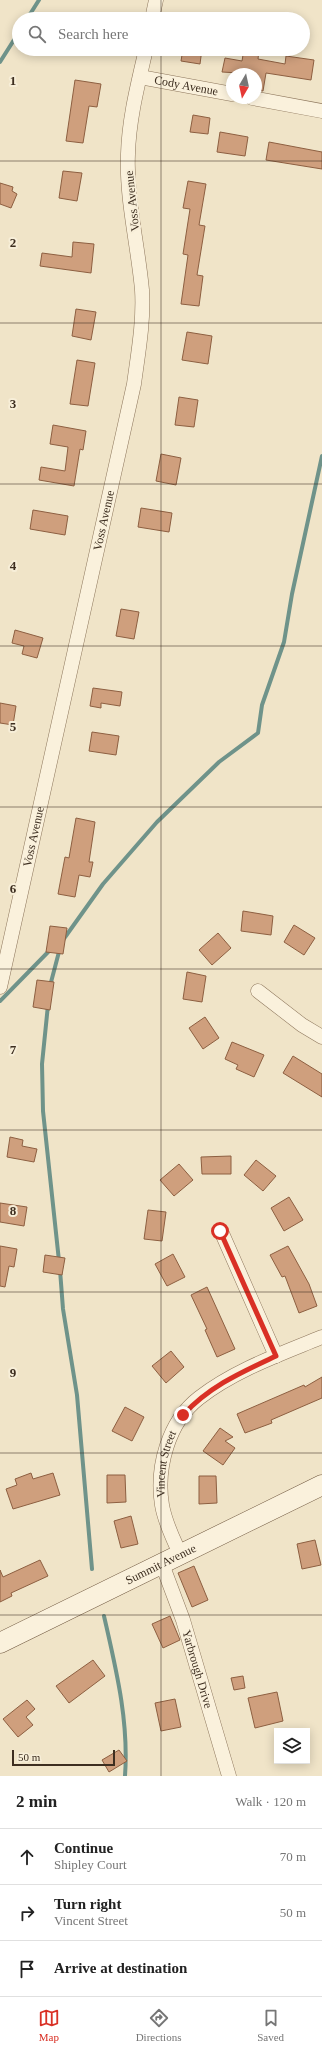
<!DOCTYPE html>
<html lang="en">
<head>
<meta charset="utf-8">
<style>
	body { margin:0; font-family:"Times New Roman",serif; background:#f2f2f2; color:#222 }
	.controls { position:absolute; right:12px; bottom:12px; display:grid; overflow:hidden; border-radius:0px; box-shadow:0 2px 10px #0003 }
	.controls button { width:36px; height:36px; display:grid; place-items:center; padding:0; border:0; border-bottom:1px solid #e0e0e0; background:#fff; color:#222; font:20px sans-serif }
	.compass { position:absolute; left:226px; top:68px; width:36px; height:36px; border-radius:50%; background:#fff; box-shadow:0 2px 10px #0003; rotate:189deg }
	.scale { position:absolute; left:12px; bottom:10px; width:103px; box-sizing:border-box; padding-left:4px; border:2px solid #3d2e20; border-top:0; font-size:11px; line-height:14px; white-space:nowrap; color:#3d2e20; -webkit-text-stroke:3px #f7eed8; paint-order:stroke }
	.stop { position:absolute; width:12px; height:12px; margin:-9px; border:3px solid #d93025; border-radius:50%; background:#fff }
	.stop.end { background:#d93025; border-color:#fff; box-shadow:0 1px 4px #0008 }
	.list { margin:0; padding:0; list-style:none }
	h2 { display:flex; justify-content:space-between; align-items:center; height:52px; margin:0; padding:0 16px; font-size:17px }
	h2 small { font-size:13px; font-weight:400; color:#767676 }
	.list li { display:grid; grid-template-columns:26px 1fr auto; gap:12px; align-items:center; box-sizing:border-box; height:56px; padding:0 16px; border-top:1px solid #e0e0e0 }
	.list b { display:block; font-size:15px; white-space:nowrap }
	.list p { margin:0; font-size:13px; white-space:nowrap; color:#767676 }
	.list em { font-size:13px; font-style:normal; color:#767676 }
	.icon { flex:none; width:22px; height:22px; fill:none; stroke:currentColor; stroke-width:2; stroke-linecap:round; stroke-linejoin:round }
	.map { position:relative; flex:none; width:322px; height:1776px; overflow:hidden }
	.search { position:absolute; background:#fff; box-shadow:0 2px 10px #0003; left:12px; right:12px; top:12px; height:44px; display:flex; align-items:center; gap:10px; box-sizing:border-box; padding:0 14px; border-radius:22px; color:#767676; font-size:15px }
	.sheet { height:220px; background:#fff }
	nav { display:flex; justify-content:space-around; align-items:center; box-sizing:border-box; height:56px; border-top:1px solid #e0e0e0; background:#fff; font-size:11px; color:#767676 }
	nav a { display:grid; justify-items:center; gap:2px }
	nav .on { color:#d93025 }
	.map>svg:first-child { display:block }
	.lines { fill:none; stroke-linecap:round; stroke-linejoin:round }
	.stream { stroke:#6f938a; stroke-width:4 }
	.building { fill:#cf9f7d; stroke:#8d5f41 }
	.minor-casing { stroke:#8d765c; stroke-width:15 }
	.secondary-casing { stroke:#6f573f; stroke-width:21 }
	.minor { stroke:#faf1dc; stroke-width:14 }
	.secondary { stroke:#faf1dc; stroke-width:20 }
	.route { stroke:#d93025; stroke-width:5 }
	.grid { fill:none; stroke:#3d2e20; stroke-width:1; stroke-opacity:0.55 }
	.labels { text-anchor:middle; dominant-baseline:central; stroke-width:4; stroke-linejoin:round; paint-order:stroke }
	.street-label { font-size:12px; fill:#3d2e20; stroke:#f7eed8 }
	.grid-label { font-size:13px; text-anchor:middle; font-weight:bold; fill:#3d2e20; stroke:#f7eed8; stroke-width:4; stroke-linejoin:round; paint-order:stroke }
</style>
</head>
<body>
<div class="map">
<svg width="322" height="1776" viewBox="0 0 322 1776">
	<rect width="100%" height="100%" fill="#f0e4c8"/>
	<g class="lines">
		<!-- stream -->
		<g class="stream">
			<polyline points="27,19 39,0"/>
			<polyline points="0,62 19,32"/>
			<polyline points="63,940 103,884 157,822 219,762 258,733 262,705 284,642 292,594 322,456"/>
			<polyline points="50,986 60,948"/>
			<polyline points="0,1001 52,948"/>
			<polyline points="48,1005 42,1064 43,1111 59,1261"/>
			<polyline points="60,1270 63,1309 77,1395 92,1569"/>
			<path d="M104,1616c12,53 25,105 21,160"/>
		</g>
	</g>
	<!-- building -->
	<g class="building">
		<polygon points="183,49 202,49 200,64 181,61"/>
		<polygon points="244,49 259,50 258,59 285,64 286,56 314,60 311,80 266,73 263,91 256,90 256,74 222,72 225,58 242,61"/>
		<polygon points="75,80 101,84 97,107 89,106 83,143 66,141"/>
		<polygon points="193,115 210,118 208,134 190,132"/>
		<polygon points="220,132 248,137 245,156 217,152"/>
		<polygon points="269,142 322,152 322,169 266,160"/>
		<polygon points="63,171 82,173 77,201 59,198"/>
		<polygon points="188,181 206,184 199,225 205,226 197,275 203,276 199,306 181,304 188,255 183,254 190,209 183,208"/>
		<polygon points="0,183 13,187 12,191 17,194 11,208 0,204"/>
		<polygon points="73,242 94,244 91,273 40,266 42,253 72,257"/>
		<polygon points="76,309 96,312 91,340 72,336"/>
		<polygon points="187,332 212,336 208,364 182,360"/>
		<polygon points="77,360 95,363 88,406 70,404"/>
		<polygon points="179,397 198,400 194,427 175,425"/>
		<polygon points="53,425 86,431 83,450 80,449 74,486 39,480 41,467 65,471 68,447 50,444"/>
		<polygon points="161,454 181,458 176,485 156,481"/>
		<polygon points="141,508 172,513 169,532 138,527"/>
		<polygon points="33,510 68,516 65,535 30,529"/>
		<polygon points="121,609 139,612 134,639 116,636"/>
		<polygon points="15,630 43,638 37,658 22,654 24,646 12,643"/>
		<polygon points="93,688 122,692 120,706 101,703 101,708 90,706"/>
		<polygon points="0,703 16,706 13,725 0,723"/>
		<polygon points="92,732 119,736 116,755 89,751"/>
		<polygon points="76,818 95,822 89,862 93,862 90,877 79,875 75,897 58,894 65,857 69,858"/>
		<polygon points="243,911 273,916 271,935 241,931"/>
		<polygon points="294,925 315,938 304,955 284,942"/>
		<polygon points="50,926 67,928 63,954 46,952"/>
		<polygon points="218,933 231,948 212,965 199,950"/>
		<polygon points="187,972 206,976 202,1002 183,999"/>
		<polygon points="37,980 54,982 50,1010 33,1007"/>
		<polygon points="205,1017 219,1038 203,1049 189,1028"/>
		<polygon points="232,1042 264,1055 254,1077 236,1069 238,1065 225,1059"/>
		<polygon points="293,1056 322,1074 322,1097 283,1073"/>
		<polygon points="10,1137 23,1140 22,1146 37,1149 34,1162 7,1157"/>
		<polygon points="231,1156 231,1174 202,1174 201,1157"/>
		<polygon points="256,1160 276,1176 263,1191 244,1175"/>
		<polygon points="179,1164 193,1180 174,1196 160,1180"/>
		<polygon points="289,1197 303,1220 284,1231 271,1208"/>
		<polygon points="0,1203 27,1207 24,1226 0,1222"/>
		<polygon points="148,1210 166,1212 162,1241 144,1239"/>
		<polygon points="0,1246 17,1249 14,1267 9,1266 5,1287 0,1286"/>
		<polygon points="288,1246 309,1284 317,1306 299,1313 285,1276 282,1277 270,1255"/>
		<polygon points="173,1254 185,1277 167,1286 155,1264"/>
		<polygon points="45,1255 65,1258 62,1275 43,1272"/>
		<polygon points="207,1287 235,1349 217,1357 205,1330 207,1329 191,1295"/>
		<polygon points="171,1351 184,1367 166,1383 152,1366"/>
		<polygon points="322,1377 322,1398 271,1420 272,1423 245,1433 237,1414 304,1385 305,1387"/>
		<polygon points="125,1407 144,1417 132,1441 112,1431"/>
		<polygon points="220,1428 233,1437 225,1441 235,1448 223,1465 203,1451"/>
		<polygon points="31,1473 33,1479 53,1473 60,1495 13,1509 6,1489 17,1485 15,1479"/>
		<polygon points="107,1475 125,1475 126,1502 107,1503"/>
		<polygon points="199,1476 216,1476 217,1503 199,1504"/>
		<polygon points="131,1516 138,1544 121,1548 114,1521"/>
		<polygon points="315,1540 321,1565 302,1569 297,1544"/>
		<polygon points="40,1560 48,1576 11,1593 12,1596 0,1602 0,1570 3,1577"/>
		<polygon points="194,1566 208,1600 192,1607 178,1573"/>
		<polygon points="170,1616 180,1640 163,1648 152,1624"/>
		<polygon points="93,1660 105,1676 69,1703 56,1686"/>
		<polygon points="243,1676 245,1688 234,1690 231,1678"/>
		<polygon points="277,1692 283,1721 255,1728 248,1698"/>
		<polygon points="175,1699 181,1727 161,1731 155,1703"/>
		<polygon points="27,1700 35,1709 26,1717 33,1725 18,1737 3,1719"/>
		<polygon points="119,1750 127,1761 109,1772 102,1760"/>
	</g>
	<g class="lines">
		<defs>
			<g id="minor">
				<polyline points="152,19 156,0"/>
				<path id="s1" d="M140,77l92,17"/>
				<polyline points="252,98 322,111"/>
				<path id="s2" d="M0,987l134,-603c4,-30 10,-63 8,-94 -4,-45 -16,-91 -14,-136 1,-36 10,-70 18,-105"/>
				<polyline points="258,991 302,1025 322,1037"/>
				<polyline points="221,1231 276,1356"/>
				<path id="s3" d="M180,1554c-7,-16 -15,-31 -18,-49 -6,-37 6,-83 37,-107 36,-28 82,-44 123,-61"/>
				<path id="s4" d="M162,1564l21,56 46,156"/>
			</g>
			<g id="secondary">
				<path id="s5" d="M0,1643l322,-158"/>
			</g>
		</defs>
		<!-- minor casing -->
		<use href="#minor" class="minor-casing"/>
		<!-- secondary casing -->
		<use href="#secondary" class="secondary-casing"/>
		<!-- minor -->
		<use href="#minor" class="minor"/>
		<!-- secondary -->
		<use href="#secondary" class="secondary"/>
	</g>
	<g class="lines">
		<!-- route -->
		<path class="route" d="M183,1415c27,-29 57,-42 93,-59l-56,-125"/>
	</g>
	<!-- grid -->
	<path class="grid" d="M161,0v19M161,49v1727M0,161h322M0,323h322M0,484h322M0,646h322M0,807h322M0,969h322M0,1130h322M0,1292h322M0,1453h322M0,1615h322"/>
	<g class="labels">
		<!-- street labels -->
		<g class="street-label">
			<text stroke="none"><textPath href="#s1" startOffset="47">Cody Avenue</textPath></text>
			<text transform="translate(132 201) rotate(-96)">Voss Avenue</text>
			<text stroke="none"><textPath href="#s2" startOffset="478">Voss Avenue</textPath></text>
			<text stroke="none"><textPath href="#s2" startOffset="154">Voss Avenue</textPath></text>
			<text stroke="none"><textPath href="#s3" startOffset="94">Vincent Street</textPath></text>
			<text stroke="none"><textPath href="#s5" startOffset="179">Summit Avenue</textPath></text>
			<text stroke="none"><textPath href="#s4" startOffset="111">Yarbrough Drive</textPath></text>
		</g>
	</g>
	<g class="grid-label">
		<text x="13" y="85">1</text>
		<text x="13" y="247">2</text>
		<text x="13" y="408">3</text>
		<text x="13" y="570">4</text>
		<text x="13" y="731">5</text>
		<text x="13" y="893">6</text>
		<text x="13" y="1054">7</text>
		<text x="13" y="1215">8</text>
		<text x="13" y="1377">9</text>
	</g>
</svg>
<div class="controls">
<button><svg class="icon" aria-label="layers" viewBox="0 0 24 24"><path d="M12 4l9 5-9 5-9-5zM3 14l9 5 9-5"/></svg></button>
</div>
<svg class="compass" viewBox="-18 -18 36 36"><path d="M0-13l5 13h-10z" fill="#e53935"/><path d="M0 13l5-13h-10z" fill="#767676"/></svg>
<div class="scale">50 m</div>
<div class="stop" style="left:220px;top:1231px"></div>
<div class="stop end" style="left:183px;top:1415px"></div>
<div class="search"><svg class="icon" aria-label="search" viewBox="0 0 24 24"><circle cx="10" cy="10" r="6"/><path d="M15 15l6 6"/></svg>Search here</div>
</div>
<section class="sheet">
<h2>2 min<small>Walk · 120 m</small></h2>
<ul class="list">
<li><svg class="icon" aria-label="ahead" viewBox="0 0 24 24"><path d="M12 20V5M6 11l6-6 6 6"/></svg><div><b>Continue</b><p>Shipley Court</p></div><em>70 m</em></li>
<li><svg class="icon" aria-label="right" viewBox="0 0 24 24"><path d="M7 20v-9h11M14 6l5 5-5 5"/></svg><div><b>Turn right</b><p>Vincent Street</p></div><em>50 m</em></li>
<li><svg class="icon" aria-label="arrive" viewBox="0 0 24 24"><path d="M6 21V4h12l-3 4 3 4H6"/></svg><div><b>Arrive at destination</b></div></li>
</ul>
</section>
<nav>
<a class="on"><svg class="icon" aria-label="map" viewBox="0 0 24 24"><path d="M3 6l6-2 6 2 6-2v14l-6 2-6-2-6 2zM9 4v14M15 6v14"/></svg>Map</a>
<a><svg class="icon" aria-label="directions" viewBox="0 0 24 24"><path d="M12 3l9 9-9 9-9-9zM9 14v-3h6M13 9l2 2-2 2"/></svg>Directions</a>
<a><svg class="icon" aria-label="saved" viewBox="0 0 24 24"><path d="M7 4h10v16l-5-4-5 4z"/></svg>Saved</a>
</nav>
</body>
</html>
